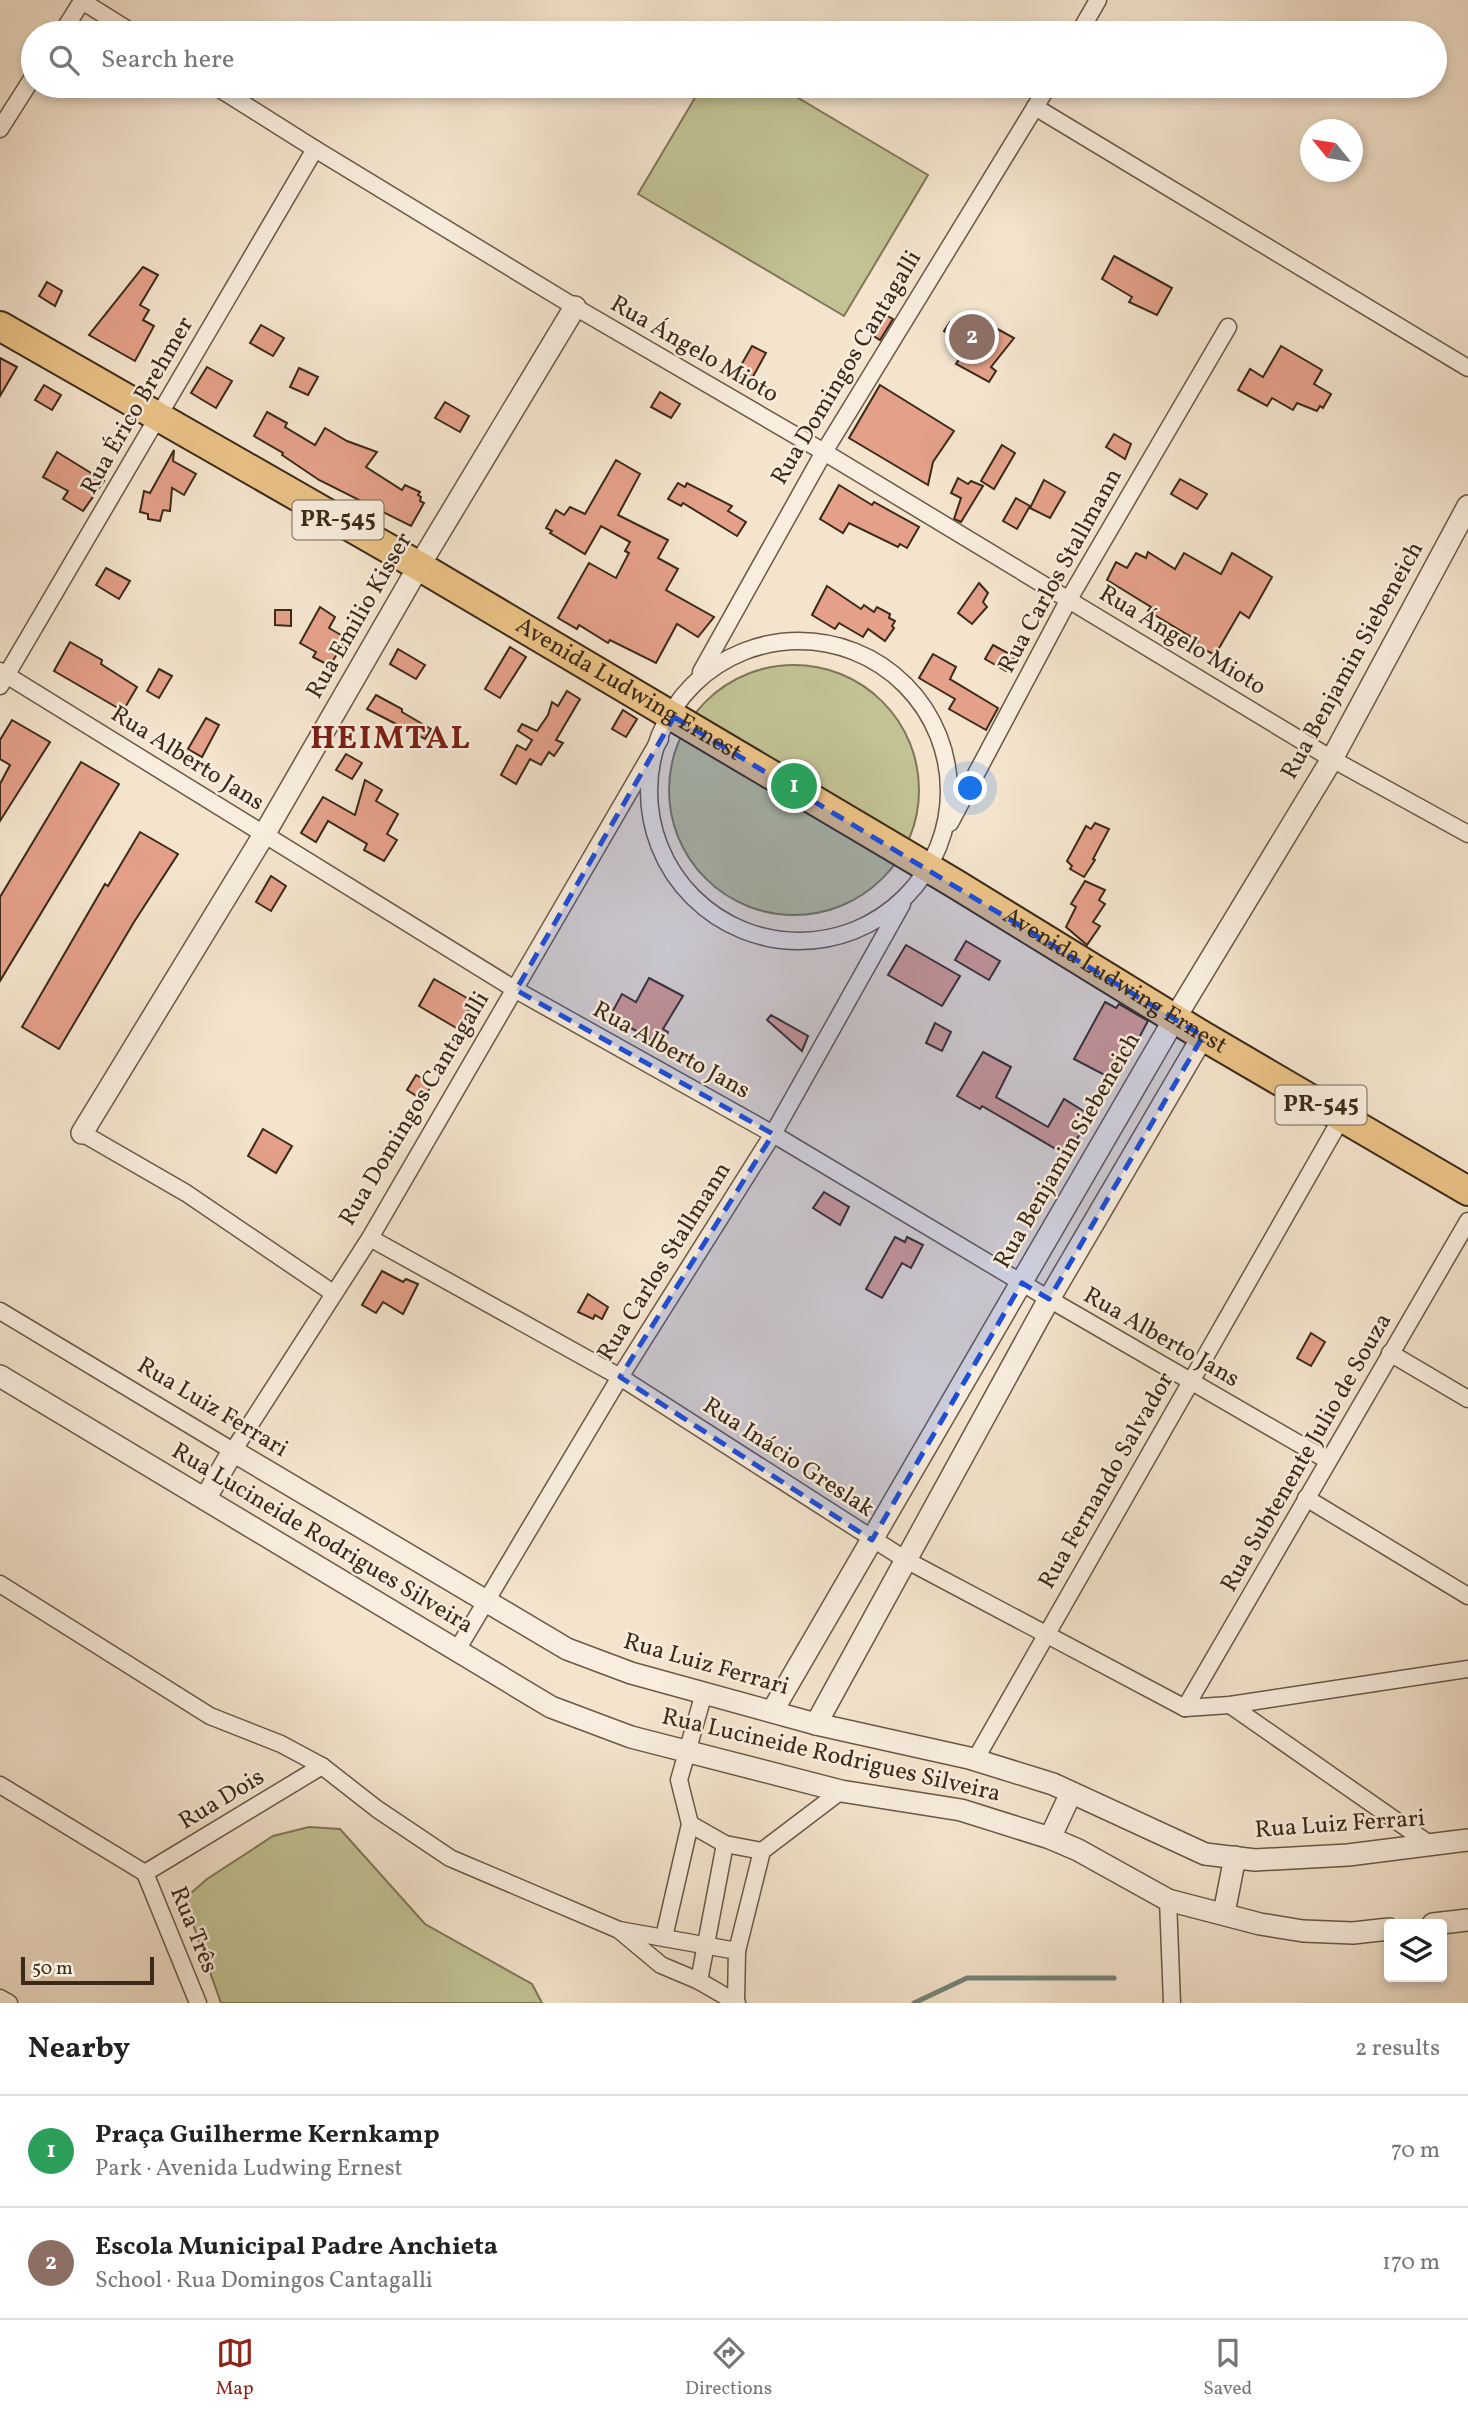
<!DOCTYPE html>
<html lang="en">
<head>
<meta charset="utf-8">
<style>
	body { margin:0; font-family:Vollkorn,serif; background:#f2f2f2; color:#222 }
	.controls { position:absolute; right:21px; bottom:21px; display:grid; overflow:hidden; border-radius:7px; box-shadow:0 4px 10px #0003 }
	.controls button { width:63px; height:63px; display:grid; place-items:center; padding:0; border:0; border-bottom:2px solid #e0e0e0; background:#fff; color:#222; font:35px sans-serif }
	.compass { position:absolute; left:1300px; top:119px; width:63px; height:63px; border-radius:50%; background:#fff; box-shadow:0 4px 10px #0003; rotate:300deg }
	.scale { position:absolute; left:21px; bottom:18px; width:133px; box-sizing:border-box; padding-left:7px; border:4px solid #3b2a18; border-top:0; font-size:19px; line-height:24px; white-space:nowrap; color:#3b2a18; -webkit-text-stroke:5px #f8edde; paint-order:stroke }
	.you { position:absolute; left:971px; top:789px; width:24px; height:24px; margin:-18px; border:5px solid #fff; border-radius:50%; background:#1a73e8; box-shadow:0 0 0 10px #1a73e833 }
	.badge { display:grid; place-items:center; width:46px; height:46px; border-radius:50%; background:#8f2418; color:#fff; font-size:23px; font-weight:700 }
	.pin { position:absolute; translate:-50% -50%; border:4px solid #fff; box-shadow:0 2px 7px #0006 }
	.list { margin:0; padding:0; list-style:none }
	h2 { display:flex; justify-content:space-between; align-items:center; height:91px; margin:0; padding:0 28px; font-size:30px }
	h2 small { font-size:23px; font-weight:400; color:#767676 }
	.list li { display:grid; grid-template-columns:46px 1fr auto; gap:21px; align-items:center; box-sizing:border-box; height:112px; padding:0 28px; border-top:2px solid #e0e0e0 }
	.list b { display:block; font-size:26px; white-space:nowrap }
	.list p { margin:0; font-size:23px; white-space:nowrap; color:#767676 }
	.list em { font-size:23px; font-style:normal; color:#767676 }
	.icon { flex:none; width:38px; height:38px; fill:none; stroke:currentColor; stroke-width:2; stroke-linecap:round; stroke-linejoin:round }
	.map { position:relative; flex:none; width:1468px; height:2003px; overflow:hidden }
	.search { position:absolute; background:#fff; box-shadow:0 4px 10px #0003; left:21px; right:21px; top:21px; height:77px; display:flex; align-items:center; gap:18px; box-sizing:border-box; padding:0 24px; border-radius:38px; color:#767676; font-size:26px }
	.sheet { height:315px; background:#fff }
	nav { display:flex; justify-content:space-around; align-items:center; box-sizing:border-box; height:98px; border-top:2px solid #e0e0e0; background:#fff; font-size:19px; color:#767676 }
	nav a { display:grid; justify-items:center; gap:4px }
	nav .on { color:#8f2418 }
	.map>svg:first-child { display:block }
	.green { fill:#c2c294; stroke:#7e7656; stroke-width:2 }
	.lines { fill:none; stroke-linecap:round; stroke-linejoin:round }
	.stream { stroke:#758377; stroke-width:5 }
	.building { fill:#e4a089; stroke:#3b2a18; stroke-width:2 }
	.minor-casing { stroke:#695845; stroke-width:19 }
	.tertiary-casing { stroke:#695845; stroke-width:24 }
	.trunk-casing { stroke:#3b2a18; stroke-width:32 }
	.minor { stroke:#f8edde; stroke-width:16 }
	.tertiary { stroke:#f8edde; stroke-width:21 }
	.trunk { stroke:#eac286; stroke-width:28 }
	.marked { fill:#1d4ed8; fill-opacity:0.2; stroke:#1d4ed8; stroke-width:5; stroke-dasharray:14 9; stroke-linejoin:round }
	.labels { text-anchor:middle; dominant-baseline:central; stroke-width:5; stroke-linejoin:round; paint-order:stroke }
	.shield { fill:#f8edde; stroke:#746453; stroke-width:2 }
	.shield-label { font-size:23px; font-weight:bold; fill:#3b2a18 }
	.street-label { font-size:24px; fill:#3b2a18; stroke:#f8edde }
	.district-label { font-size:32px; font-weight:bold; letter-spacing:2px; fill:#7a1f14; stroke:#f8edde }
</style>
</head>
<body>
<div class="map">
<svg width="1468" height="2003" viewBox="0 0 1468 2003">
	<rect width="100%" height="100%" fill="#f4e4cd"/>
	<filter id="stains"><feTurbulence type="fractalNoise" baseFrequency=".00286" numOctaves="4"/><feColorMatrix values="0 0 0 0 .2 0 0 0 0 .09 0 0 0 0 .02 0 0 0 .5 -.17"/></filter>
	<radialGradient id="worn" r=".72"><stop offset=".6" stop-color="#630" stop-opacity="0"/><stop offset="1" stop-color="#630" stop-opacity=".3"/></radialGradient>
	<!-- green -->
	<g class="green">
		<polygon points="702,86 778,86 928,175 844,316 638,194"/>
		<circle cx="794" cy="790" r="125"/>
		<polygon points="309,1827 340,1829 425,1924 532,1984 542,2003 221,2003 184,1899 207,1879 273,1836"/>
	</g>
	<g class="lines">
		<!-- stream -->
		<polyline class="stream" points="914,2003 967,1978 1114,1978"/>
	</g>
	<!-- building -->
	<g class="building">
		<polygon points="1114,256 1172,288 1157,315 1129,302 1132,297 1102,279"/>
		<polygon points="143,267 158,275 140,305 149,310 143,320 154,326 135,361 89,335"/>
		<polygon points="47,282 62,291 55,306 39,296"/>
		<polygon points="884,314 893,319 880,340 872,335"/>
		<polygon points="983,321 1014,338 991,367 996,371 989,382 956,364 967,347 944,331 950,322 973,336"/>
		<polygon points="261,325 284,338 273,356 250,343"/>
		<polygon points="752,346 766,353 750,382 736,374"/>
		<polygon points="1281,346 1322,370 1314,384 1331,394 1323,408 1320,406 1317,411 1297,403 1293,410 1272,398 1267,406 1238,390 1250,369 1263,377"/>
		<polygon points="0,358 17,367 0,396"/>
		<polygon points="207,367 232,381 216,408 191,393"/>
		<polygon points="299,368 318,377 308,395 290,387"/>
		<polygon points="44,385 61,395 52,410 35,400"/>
		<polygon points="880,385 954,431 933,462 928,485 849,438"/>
		<polygon points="660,392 680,404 671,418 651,407"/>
		<polygon points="445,402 469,416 460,432 435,418"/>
		<polygon points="267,412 287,423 285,427 315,445 325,428 347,441 377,452 366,467 402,490 405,485 420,492 418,495 421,497 420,501 424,503 411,526 319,480 282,455 283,453 254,436"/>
		<polygon points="1114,434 1131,444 1125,459 1106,447"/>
		<polygon points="1002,445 1015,453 994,489 981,481"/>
		<polygon points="174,450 173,461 196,474 184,495 172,488 170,511 163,510 160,521 148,519 148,514 140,512 144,491 150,493"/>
		<polygon points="57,452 104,481 83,511 63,499 68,491 43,477"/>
		<polygon points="616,460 640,474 618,515 668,540 658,558 678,569 666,590 714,617 698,637 677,624 656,663 610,640 608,643 579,625 577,629 558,618 589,563 616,578 629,553 625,551 630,542 601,526 585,554 550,533 552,531 546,528 556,510 564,515 570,507 585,514"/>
		<polygon points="958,478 968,484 971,481 983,486 961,522 954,519 961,498 951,493"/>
		<polygon points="1180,479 1207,494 1197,509 1171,494"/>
		<polygon points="1044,480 1065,492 1050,518 1030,508"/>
		<polygon points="678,483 685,487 687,483 732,506 728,511 746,522 737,536 683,503 681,506 668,499"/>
		<polygon points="839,485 872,505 874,502 919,527 907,548 900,544 898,547 849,523 843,533 820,519"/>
		<polygon points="1016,498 1030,506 1017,529 1003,521"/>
		<polygon points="1148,552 1175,569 1184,553 1221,574 1232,553 1272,577 1249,618 1240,612 1215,655 1195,645 1198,641 1148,611 1151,607 1107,580 1116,562 1127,568 1136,553 1146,558"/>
		<polygon points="106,568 130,581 119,599 96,585"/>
		<polygon points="979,583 988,593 983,602 987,607 972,624 958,613"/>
		<polygon points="827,586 861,609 864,605 874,612 877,607 890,614 889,618 895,621 892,626 894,628 885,641 868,629 863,637 839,623 835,629 812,615"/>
		<polygon points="320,607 335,617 329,628 346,638 330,666 313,657 316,652 300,643"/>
		<polygon points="275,610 291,610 291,626 275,625"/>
		<polygon points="70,642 102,660 101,664 137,687 123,711 54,671"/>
		<polygon points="993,645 1015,657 1006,671 985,659"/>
		<polygon points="510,647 526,657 500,698 485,689"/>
		<polygon points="398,649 425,665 416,679 390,664"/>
		<polygon points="933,654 956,667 950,679 998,708 986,730 949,709 955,699 919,678"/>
		<polygon points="159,669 172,676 159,698 147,691"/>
		<polygon points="567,691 580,699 556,740 563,743 554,756 549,752 541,765 530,759 516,784 501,775 517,745 526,750 532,740 518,731 522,724 537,731 548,715 552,702 558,706"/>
		<polygon points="376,695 402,709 402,712 431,729 425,739 367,709"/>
		<polygon points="623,710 637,719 626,737 612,729"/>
		<polygon points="206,718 219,725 202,757 188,749"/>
		<polygon points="12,720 50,742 0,821 0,784 10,765 0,759 0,740"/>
		<polygon points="346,754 362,763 352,779 336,770"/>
		<polygon points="81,762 119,784 0,981 0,897"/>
		<polygon points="365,780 382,790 376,801 398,814 387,834 397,840 384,861 364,850 367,844 328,821 316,842 301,833 323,797 355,815"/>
		<polygon points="1095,823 1109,829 1093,859 1095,860 1084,877 1070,869 1072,866 1067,861 1086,826 1091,829"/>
		<polygon points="140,832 178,854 134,922 59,1049 22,1027 105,884 108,886"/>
		<polygon points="271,876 286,886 271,911 256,902"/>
		<polygon points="1085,881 1105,890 1099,900 1105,904 1093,922 1100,926 1087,945 1066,927 1076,907 1071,904"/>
		<polygon points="966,941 1000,961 989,980 955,960"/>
		<polygon points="906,945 960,976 942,1006 888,975"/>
		<polygon points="649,978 683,996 663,1029 668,1032 661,1045 610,1016 622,994 636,1002"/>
		<polygon points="434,979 474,1002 458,1029 419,1006"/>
		<polygon points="1105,1002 1116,1008 1119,1004 1148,1021 1116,1081 1074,1059"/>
		<polygon points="771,1015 808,1036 802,1051 767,1020"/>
		<polygon points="935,1023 951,1032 942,1051 926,1043"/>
		<polygon points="983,1052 1011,1067 996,1097 1048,1127 1064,1099 1090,1115 1068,1156 982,1106 980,1109 957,1096"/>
		<polygon points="416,1075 432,1084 423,1100 407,1090"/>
		<polygon points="263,1129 292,1146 276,1173 248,1156"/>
		<polygon points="824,1192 849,1207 840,1225 813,1208"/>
		<polygon points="895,1237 905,1242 907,1237 923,1245 911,1268 902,1263 882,1298 866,1289"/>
		<polygon points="382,1271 403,1282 406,1279 418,1284 403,1314 383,1302 376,1313 362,1305"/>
		<polygon points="588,1294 608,1307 602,1319 595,1315 593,1319 578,1312"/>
		<polygon points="1311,1333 1325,1342 1311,1366 1297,1358"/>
	</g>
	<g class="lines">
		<defs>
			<g id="minor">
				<polyline points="62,33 82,1 133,33"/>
				<polyline points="1079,33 1098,0"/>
				<polyline points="215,86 315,149 575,307 824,452 1332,759 1468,834"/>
				<polyline points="1035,107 1468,368"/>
				<polyline points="0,129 33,77"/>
				<circle cx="799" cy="791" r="150"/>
				<polyline points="0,671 516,990 773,1134 1049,1299 1327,1460"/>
				<polyline points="701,672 824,452 1048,86"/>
				<polyline points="0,686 315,149"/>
				<polyline points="950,823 1069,599 1228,327"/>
				<polyline points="82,1133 186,1193 333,1293"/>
				<polyline points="370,1238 620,1377 906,1560 1185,1708"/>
				<polyline points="0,1311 233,1451 370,1238 660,739"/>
				<polyline points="1390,1353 1468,1399"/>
				<polyline points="1306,1498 1468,1596"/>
				<polyline points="0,1584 210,1716 281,1744 322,1766 377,1809 450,1858 619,1930 661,1965 699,1981 737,2003"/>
				<polyline points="457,1650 620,1377 773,1134 902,904"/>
				<polyline points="1230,1705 1431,1845"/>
				<polyline points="1185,1708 1468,1221"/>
				<polyline points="1185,1708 1230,1705 1468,1669"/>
				<polyline points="975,1760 1342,1117"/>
				<polyline points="0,1785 145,1873"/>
				<polyline points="690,1824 725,1844 762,1851"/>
				<polyline points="145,1873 322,1766"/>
				<polyline points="145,1873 198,2003"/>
				<polyline points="1168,1900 1172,2003"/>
				<polyline points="619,1930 737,1951"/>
				<polyline points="664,1937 690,1824 679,1780 704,1693"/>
				<polyline points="699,1981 725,1844"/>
				<polyline points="0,1998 9,2003"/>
				<polyline points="736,2001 737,1951 762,1851 841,1791"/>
			</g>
			<g id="tertiary">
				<polyline points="82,1133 265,833 419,566 575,307"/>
				<polyline points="0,1376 551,1707 631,1737 841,1791 961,1810 1050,1838 1078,1850 1168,1900 1260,1924 1303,1931 1353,1933 1389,1929"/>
				<polyline points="205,1499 233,1451 567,1649 631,1673 816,1724 969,1758 1053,1784 1205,1854 1255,1860 1348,1855 1468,1840"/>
				<polyline points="773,1710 1175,1018 1332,759 1468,506"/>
				<polyline points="816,1724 1049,1299 1203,1036"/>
				<polyline points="1050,1838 1071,1793"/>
				<polyline points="1224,1913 1235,1857"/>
				<polyline points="1433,1924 1468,1920"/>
			</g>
			<g id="trunk">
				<path id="s1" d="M0,326l419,240 535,317 249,153 265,155"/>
			</g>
		</defs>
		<!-- minor casing -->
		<use href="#minor" class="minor-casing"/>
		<!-- tertiary casing -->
		<use href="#tertiary" class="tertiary-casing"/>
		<!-- trunk casing -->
		<use href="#trunk" class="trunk-casing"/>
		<!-- minor -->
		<use href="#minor" class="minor"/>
		<!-- tertiary -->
		<use href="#tertiary" class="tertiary"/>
		<!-- trunk -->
		<use href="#trunk" class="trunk"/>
	</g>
	<!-- marked area -->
	<path class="marked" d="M674,717l529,319 -154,263 -27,-16 -150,257 -252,-163 153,-243 -257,-144z"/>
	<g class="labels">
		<!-- shield labels -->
		<g class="shield">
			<rect x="292.5" y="500.5" width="91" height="39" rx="5"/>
			<rect x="1275.5" y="1085.5" width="91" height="39" rx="5"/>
		</g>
		<g class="shield-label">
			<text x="338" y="520">PR-545</text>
			<text x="1321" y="1105">PR-545</text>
		</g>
		<!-- street labels -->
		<g class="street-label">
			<text transform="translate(694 350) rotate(30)">Rua Ángelo Mioto</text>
			<text transform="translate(847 368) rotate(-59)">Rua Domingos Cantagalli</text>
			<text transform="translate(138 406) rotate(-60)">Rua Érico Brehmer</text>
			<text transform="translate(1061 571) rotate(-61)">Rua Carlos Stallmann</text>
			<text transform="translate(360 616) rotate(-60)">Rua Emilio Kisser</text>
			<text transform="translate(1182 641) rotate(31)">Rua Ángelo Mioto</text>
			<text transform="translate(1353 661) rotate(-61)">Rua Benjamin Siebeneich</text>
			<text stroke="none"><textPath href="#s1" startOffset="726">Avenida Ludwing Ernest</textPath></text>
			<text transform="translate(187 759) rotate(32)">Rua Alberto Jans</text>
			<text stroke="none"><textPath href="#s1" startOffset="1293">Avenida Ludwing Ernest</textPath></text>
			<text transform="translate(671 1051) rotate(29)">Rua Alberto Jans</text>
			<text transform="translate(415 1109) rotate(-59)">Rua Domingos Cantagalli</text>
			<text transform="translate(1068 1151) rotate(-60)">Rua Benjamin Siebeneich</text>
			<text transform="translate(665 1262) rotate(-58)">Rua Carlos Stallmann</text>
			<text transform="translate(1161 1338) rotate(30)">Rua Alberto Jans</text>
			<text transform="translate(212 1408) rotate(31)">Rua Luiz Ferrari</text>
			<text transform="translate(1307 1453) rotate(-60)">Rua Subtenente Julio de Souza</text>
			<text transform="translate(788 1458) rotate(33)">Rua Inácio Greslak</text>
			<text transform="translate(1107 1481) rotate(-60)">Rua Fernando Salvador</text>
			<text transform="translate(322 1539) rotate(31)">Rua Lucineide Rodrigues Silveira</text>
			<text transform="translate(706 1665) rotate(16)">Rua Luiz Ferrari</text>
			<text transform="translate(831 1756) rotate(13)">Rua Lucineide Rodrigues Silveira</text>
			<text transform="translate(222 1800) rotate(-31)">Rua Dois</text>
			<text transform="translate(1340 1825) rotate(-4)">Rua Luiz Ferrari</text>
			<text transform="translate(193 1930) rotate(68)">Rua Três</text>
		</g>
		<!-- district labels -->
		<g class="district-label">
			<text x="391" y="740">HEIMTAL</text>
		</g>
	</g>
	<rect width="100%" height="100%" filter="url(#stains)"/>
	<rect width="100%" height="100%" fill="url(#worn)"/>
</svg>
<div class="controls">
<button><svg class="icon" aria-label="layers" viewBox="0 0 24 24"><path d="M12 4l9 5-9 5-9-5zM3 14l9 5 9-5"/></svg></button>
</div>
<svg class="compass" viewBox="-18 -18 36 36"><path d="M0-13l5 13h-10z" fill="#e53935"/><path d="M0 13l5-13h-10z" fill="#767676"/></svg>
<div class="scale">50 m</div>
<div class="you"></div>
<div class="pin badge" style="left:794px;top:786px;background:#2e9e5b">1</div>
<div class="pin badge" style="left:972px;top:337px;background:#8d6e63">2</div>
<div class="search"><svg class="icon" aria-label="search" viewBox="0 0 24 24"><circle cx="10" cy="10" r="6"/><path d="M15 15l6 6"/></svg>Search here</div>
</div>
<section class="sheet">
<h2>Nearby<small>2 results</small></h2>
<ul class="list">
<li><span class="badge" style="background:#2e9e5b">1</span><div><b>Praça Guilherme Kernkamp</b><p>Park · Avenida Ludwing Ernest</p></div><em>70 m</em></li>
<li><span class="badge" style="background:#8d6e63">2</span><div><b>Escola Municipal Padre Anchieta</b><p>School · Rua Domingos Cantagalli</p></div><em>170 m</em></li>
</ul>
</section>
<nav>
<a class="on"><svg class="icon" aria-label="map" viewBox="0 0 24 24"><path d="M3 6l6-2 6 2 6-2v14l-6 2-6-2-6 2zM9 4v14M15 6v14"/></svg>Map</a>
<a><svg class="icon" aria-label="directions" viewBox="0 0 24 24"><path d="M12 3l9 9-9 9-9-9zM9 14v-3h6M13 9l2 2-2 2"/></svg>Directions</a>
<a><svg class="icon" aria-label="saved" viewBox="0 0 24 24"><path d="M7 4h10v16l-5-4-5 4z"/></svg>Saved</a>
</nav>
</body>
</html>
